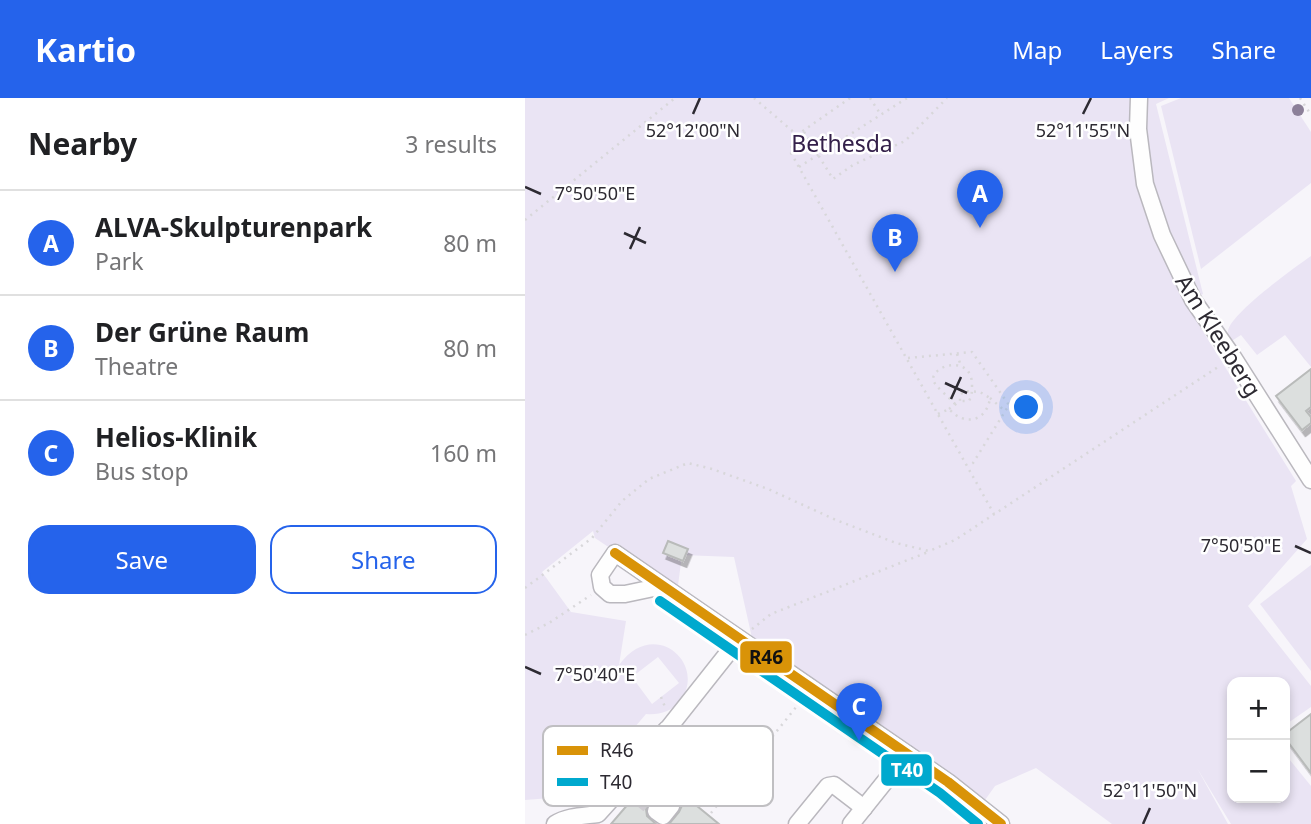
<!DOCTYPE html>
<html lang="en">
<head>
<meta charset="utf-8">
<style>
	body { margin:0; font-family:"Noto Sans",sans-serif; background:#f2f2f2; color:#202124 }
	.controls { position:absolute; right:21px; bottom:21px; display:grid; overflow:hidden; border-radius:14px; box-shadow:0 4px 10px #0003 }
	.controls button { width:63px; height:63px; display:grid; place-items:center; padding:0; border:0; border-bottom:2px solid #e0e0e0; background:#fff; color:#202124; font:35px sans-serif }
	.you { position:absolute; left:502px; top:310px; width:24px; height:24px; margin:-18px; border:5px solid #fff; border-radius:50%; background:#1a73e8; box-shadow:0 0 0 10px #1a73e833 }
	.badge { display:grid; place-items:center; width:46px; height:46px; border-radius:50%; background:#2563eb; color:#fff; font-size:23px; font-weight:700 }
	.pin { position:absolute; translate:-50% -58px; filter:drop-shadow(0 2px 4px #0008) }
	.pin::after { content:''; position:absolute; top:37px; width:24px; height:21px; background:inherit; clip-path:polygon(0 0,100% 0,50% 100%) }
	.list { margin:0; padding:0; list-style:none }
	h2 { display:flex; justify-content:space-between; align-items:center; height:91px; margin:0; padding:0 28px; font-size:30px }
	h2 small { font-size:23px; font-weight:400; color:#757577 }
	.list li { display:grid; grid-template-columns:46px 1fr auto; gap:21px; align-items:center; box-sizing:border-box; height:105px; padding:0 28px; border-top:2px solid #e0e0e0 }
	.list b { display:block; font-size:26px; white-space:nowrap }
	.list p { margin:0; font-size:23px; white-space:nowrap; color:#757577 }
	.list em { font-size:23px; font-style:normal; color:#757577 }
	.actions { display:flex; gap:14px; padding:21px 28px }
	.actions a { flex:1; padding:16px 0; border:2px solid #2563eb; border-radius:21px; text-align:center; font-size:24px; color:#2563eb }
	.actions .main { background:#2563eb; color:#fff }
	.map { position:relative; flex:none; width:786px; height:726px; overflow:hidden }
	header { display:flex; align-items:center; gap:42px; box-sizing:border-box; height:98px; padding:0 35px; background:#2563eb; color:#fff }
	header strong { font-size:33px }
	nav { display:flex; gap:38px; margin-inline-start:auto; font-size:24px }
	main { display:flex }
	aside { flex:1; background:#fff }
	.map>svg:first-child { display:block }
	.green { fill:#eae4f4; fill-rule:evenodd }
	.building { fill:#dcdfde; stroke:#b9bbba; stroke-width:2; filter:url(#shadow) }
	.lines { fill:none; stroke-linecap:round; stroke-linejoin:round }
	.minor-tunnel { stroke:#cfccd2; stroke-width:16; stroke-dasharray:16 8; stroke-linecap:butt }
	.minor-casing { stroke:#bab8be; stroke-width:19 }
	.path { stroke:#d8d7da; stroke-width:2.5; stroke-dasharray:2 5; stroke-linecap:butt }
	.minor { stroke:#fefefe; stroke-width:16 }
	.bus-1-casing { stroke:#fff; stroke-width:16 }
	.bus-2-casing { stroke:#fff; stroke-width:16 }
	.bus-1 { stroke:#d99308; stroke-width:10 }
	.bus-2 { stroke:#00a9ce; stroke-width:10 }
	.tree { fill:#8c8099 }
	.ticks { fill:none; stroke:#2d2a32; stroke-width:2.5 }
	.labels { text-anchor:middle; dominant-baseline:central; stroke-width:5; stroke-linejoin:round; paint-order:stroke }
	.park-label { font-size:23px; fill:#34204a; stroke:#fff }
	.street-label { font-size:23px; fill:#2d2a32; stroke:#fff }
	.key { fill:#fff; stroke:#c0bfc2; stroke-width:2 }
	.key-label { font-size:19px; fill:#2d2a32 }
	.ticks-label { font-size:18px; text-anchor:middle; fill:#2d2a32; stroke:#fff; stroke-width:5; stroke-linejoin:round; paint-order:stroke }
	.line-badge { stroke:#fff; stroke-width:2.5 }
	.badge-label { font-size:19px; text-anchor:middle; font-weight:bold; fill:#fff }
	.pale-badge-label { font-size:19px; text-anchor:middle; font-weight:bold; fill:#111 }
</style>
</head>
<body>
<header>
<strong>Kartio</strong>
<nav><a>Map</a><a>Layers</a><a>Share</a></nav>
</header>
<main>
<aside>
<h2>Nearby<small>3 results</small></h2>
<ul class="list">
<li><span class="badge">A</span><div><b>ALVA-Skulpturenpark</b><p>Park</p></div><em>80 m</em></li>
<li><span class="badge">B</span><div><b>Der Grüne Raum</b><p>Theatre</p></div><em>80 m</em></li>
<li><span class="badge">C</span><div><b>Helios-Klinik</b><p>Bus stop</p></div><em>160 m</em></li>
</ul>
<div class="actions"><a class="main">Save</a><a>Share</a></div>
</aside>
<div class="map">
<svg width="786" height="726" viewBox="0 0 786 726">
	<defs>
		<filter id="shadow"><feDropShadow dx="3.5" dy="6" stdDeviation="0" flood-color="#0004"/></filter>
	</defs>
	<rect width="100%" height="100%" fill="#f7f5fa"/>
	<!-- green -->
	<g class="green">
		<path d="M0,0h644l-13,6 47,190 -17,10 110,177 -5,5 16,53 -59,67 63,80v21l-26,18v-43h-53v116h53v-44l26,32v38h-80l-34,-56 31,56h-116l-76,-56 -41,18 -10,14 -75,-55 -125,-84 -33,-23 -18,-81 -52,-2 -5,38 -82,-55 -2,-7 -51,41 29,40 55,9 -7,44c35,-49 89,-1 61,36 -9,11 -21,14 -34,13l-70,82 -51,4zM133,559l21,26 -27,21 -20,-27z"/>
		<polygon points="656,0 764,0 786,34 786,85 676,171 636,8"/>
		<path d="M786,158v111l-26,-32 -28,20 -16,-20 -11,7c-2,-4 -3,-6 -2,-11 3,-18 66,-63 83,-75z"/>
		<polygon points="786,467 786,573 735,506"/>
	</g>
	<!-- building -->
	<g class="building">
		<polygon points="786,271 786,309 781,313 786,319 786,325 777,332 751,298"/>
		<polygon points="143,443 163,451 158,463 138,455"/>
		<polygon points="786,616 786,675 760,640 760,636"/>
		<polygon points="121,681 139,695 136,704 131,703 126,704 121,711 122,718 131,726 86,726 116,691 115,689"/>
		<polygon points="161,699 194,726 144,726 154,714"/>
	</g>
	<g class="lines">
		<!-- minor-tunnel -->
		<polyline class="minor-tunnel" points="111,697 131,713"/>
		<defs>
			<g id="minor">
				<polyline points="614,0 613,31 620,86 637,137 668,202 708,259 786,382"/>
				<polyline points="138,488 100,496 85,496 77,489 75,477 90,455 423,684 476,726"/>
				<polyline points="131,713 138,718 146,708 151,690 141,632"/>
				<path d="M30,726c12,-8 29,-8 43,-10l19,-21 122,-154"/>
				<polyline points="272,726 303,688 309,687 339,710"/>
				<polyline points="326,726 382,656"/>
			</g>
		</defs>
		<!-- minor casing -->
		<use href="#minor" class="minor-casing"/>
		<!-- path -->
		<g class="path">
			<polyline points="229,0 272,37"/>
			<polyline points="325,0 272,37 267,44 266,55 469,416"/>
			<polyline points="345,0 356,17"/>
			<polyline points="775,0 786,17"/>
			<polyline points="279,34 308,81 328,67 380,43 422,0"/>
			<polyline points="274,69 382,0"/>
			<polyline points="0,122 150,0"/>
			<polyline points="432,256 436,268"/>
			<polyline points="383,260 447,254 484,307 448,365 443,368"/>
			<polyline points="465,300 480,313"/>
			<path d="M430,306c-5,-6 -22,-19 -22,-25 1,-15 39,-24 39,6 0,7 0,10 -3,16h-9"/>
			<path d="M413,316l11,-5c16,18 38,12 41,-11l-10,-6 -15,-1 -5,4v6l-11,8"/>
			<polyline points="0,490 67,440 97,403 124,381 163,365 187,371 243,391 311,422 371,445 404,453 430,442 696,267"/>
			<polyline points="227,531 246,516 403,454"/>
			<polyline points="0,537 24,525 66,497"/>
			<polyline points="136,599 140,609"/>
			<polyline points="186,715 276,603"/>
		</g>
		<!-- minor -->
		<use href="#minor" class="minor"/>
		<defs>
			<polyline id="bus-1" points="90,455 423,684 476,726"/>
			<polyline id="bus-2" points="135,503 415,695 453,726"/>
		</defs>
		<!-- bus-1 casing -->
		<use href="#bus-1" class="bus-1-casing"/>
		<!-- bus-2 casing -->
		<use href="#bus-2" class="bus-2-casing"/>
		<!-- bus-1 -->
		<use href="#bus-1" class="bus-1"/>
		<!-- bus-2 -->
		<use href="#bus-2" class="bus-2"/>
	</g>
	<!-- trees -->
	<circle class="tree" cx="773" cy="12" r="6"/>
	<!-- ticks -->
	<path class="ticks" d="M168,16l7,-16M558,16l8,-16M0,89l16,7M99,135l22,10M105,151l10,-22M420,285l22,10M426,301l10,-22M770,448l16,7M0,569l16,7M618,726l7,-16"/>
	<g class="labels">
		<!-- park labels -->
		<g class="park-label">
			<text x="317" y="45">Bethesda</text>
		</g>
		<!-- street labels -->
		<g class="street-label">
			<text transform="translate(694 237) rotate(58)">Am Kleeberg</text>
		</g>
	</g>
	<!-- legend -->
	<rect x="18" y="628" width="230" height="80" rx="10" class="key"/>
	<rect x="32" y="648" width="31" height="9" fill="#d99308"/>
	<rect x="32" y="680" width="31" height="8" fill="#00a9ce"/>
	<g class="key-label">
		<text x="75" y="659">R46</text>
		<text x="75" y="691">T40</text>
	</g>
	<g class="ticks-label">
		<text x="168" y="39">52°12'00"N</text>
		<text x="558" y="39">52°11'55"N</text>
		<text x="70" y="102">7°50'50"E</text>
		<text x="716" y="454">7°50'50"E</text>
		<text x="70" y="583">7°50'40"E</text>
		<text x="625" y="699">52°11'50"N</text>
	</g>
	<g class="line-badge">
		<rect x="214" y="542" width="54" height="34" rx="7" fill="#d99308"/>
		<rect x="355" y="655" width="53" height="34" rx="7" fill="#00a9ce"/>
	</g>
	<g class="badge-label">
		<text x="382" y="679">T40</text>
	</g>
	<g class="pale-badge-label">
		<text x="241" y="566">R46</text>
	</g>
</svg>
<div class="controls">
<button>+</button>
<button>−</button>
</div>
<div class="you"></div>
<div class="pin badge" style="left:455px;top:130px">A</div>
<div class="pin badge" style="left:370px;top:174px">B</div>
<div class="pin badge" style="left:334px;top:643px">C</div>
</div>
</main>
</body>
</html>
